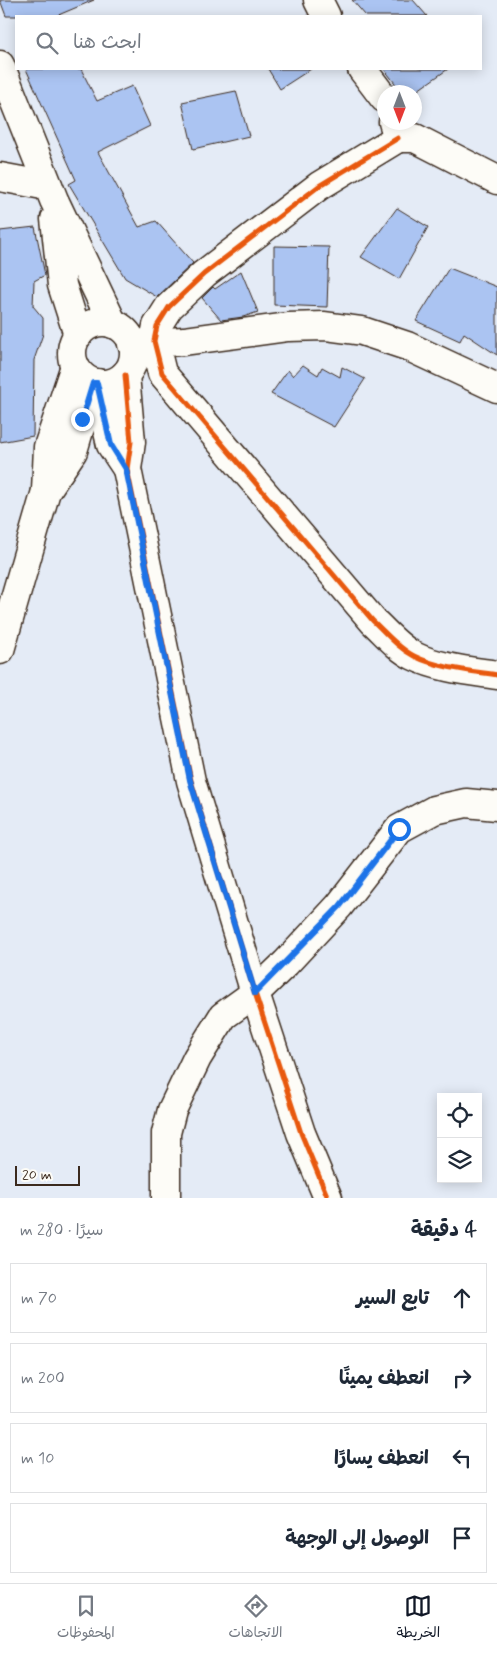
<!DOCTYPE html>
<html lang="ar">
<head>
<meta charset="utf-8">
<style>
	body { margin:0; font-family:Mynerve,"Playpen Sans Arabic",sans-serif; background:#f2f2f3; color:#1f2937; direction:rtl }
	.controls { position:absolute; right:15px; bottom:15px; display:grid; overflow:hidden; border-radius:0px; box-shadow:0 2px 12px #0003 }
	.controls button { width:45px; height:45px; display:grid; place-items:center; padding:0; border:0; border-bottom:1px solid #e0e1e3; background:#fff; color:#1f2937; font:25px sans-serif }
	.compass { position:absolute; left:377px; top:85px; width:45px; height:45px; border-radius:50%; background:#fff; box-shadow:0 2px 12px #0003; rotate:180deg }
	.scale { position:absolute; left:15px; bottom:12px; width:65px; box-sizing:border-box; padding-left:5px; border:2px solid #3b2a1e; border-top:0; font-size:14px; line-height:18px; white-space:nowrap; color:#3b2a1e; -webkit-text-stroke:4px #fdfcf7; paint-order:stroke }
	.stop { position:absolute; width:15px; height:15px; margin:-11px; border:4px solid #1a73e8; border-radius:50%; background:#fff }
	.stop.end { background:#1a73e8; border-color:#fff; box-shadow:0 1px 5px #0008 }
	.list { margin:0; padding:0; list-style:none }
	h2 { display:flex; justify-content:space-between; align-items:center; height:65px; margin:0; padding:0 20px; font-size:21px }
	h2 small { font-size:16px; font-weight:400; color:#747a83 }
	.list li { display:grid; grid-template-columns:32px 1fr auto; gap:15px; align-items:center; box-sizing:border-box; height:70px; margin:0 10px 10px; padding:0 10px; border:1px solid #e0e1e3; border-radius:0px }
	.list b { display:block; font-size:19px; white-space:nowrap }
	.list em { font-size:16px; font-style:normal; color:#747a83 }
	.icon { flex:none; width:28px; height:28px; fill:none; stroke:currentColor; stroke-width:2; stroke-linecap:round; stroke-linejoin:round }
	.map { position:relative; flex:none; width:497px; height:1198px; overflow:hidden; direction:ltr }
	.search { position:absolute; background:#fff; box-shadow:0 2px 12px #0003; left:15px; right:15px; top:15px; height:55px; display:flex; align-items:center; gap:12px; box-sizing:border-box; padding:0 18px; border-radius:0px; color:#747a83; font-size:19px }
	.sheet { height:385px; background:#fff }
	nav { display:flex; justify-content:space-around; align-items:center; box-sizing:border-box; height:70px; border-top:1px solid #e0e1e3; background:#fff; font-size:14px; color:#747a83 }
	nav a { display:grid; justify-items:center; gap:2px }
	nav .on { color:#111827 }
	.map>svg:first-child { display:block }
	.building { fill:#abc4f2; stroke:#3b2a1e }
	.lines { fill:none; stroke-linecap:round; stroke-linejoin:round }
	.minor-casing { stroke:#3b2a1e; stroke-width:31 }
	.minor { stroke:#fdfcf7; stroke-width:28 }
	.cycleway-casing { stroke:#fdfcf7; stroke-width:8 }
	.cycleway { stroke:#e8590c; stroke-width:5 }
	.route { stroke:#1a73e8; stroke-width:6 }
</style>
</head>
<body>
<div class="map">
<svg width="497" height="1198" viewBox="0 0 497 1198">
	<rect width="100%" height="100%" fill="#e4ebf6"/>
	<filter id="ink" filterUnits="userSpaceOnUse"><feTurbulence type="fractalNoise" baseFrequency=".02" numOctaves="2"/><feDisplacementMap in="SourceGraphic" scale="10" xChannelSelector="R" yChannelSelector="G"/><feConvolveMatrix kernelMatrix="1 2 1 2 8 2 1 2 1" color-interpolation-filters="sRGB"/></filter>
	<g filter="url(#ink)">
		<!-- building -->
		<g class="building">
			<polygon points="0,0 94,0 56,16 6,16"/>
			<polygon points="352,0 413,0 427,16 366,16"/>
			<polygon points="26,69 81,69 97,101 132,86 150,126 98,152 139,227 156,221 193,263 157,297 125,278 69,184 76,180"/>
			<polygon points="268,69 311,69 280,89"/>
			<polygon points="384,69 448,69 415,92 402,92"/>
			<polygon points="236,91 249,136 193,149 182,102"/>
			<polygon points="397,208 428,227 399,279 361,257"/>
			<polygon points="35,227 45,275 34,281 33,306 43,318 43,334 34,360 33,436 0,442 0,231"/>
			<polygon points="274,246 329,247 327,307 274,305"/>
			<polygon points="449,268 497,287 497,355 464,333 460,341 416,321"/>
			<polygon points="241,271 258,312 243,317 221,320 202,298 213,287 215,289"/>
			<polygon points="303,365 318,375 322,367 340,377 342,367 365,379 334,427 271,394 288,370 293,376"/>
		</g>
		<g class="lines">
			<defs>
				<g id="minor">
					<polyline points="318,0 326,16"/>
					<polyline points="0,65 54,200 113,324"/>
					<polyline points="362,69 384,98"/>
					<polyline points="393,122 398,138 415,138 497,180"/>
					<path d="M398,138l-79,48 -115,88 -35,33 -12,19 -3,15 8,32 211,248c13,12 25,27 41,35 24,12 57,15 83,19"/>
					<polyline points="0,177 48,186"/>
					<polyline points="55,219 62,285 78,335"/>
					<circle cx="103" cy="353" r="31"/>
					<polyline points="132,344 184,341 288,327 325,326 362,331 407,346 497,388"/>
					<polyline points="125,375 131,442 127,469 191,781 255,993 301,1133 328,1198"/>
					<polyline points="97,383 111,445 127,469"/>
					<polyline points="46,491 73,451 93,383"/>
					<polyline points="0,650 46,491 48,447 75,366"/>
					<polyline points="166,1198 166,1133 172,1110 197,1058 223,1016 255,993 286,963 339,906 399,829 434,810 466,803 497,806"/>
				</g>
			</defs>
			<!-- minor casing -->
			<use href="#minor" class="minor-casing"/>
			<!-- minor -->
			<use href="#minor" class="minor"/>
			<defs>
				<g id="cycleway">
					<path d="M398,138l-79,48 -115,88 -35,33 -12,19 -3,15 8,32 211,248c13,12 25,27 41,35 24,12 57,15 83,19"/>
					<polyline points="125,375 131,442 127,469 191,781 255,993 301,1133 328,1198"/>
				</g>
			</defs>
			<!-- cycleway casing -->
			<use href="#cycleway" class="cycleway-casing"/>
			<!-- cycleway -->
			<use href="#cycleway" class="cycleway"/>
		</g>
	</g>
	<g class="lines" filter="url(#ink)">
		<!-- route -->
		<polyline class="route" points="82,419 93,383 97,383 111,445 126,469 190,780 255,993 340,906 399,829"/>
	</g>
</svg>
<div class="controls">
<button><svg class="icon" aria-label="locate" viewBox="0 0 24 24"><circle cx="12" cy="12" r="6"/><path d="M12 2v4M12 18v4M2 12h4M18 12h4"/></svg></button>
<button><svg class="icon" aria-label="layers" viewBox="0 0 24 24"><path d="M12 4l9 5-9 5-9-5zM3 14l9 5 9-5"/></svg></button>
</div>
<svg class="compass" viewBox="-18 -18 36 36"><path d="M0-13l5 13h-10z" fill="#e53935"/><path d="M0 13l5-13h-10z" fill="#747a83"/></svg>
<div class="scale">20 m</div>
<div class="stop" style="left:399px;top:829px"></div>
<div class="stop end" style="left:82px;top:419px"></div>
<div class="search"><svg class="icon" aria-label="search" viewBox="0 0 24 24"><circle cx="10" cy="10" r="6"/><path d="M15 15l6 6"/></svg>ابحث هنا</div>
</div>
<section class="sheet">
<h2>4 دقيقة<small>سيرًا · 280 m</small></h2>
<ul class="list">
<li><svg class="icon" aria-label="ahead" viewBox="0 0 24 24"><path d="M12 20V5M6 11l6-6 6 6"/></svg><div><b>تابع السير</b></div><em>70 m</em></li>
<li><svg class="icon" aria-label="right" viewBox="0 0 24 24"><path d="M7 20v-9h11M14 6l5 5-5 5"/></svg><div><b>انعطف يمينًا</b></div><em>200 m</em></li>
<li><svg class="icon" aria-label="left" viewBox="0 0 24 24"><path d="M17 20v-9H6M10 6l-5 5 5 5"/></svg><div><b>انعطف يسارًا</b></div><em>10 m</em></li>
<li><svg class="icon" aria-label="arrive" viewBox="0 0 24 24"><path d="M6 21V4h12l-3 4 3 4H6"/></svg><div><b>الوصول إلى الوجهة</b></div></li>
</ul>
</section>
<nav>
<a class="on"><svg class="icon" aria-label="map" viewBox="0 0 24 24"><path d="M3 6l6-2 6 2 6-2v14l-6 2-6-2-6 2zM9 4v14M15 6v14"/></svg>الخريطة</a>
<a><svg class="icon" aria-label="directions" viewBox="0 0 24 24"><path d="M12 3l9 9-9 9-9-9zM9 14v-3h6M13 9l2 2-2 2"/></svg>الاتجاهات</a>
<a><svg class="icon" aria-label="saved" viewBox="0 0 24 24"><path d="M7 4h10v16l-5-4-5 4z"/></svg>المحفوظات</a>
</nav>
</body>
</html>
